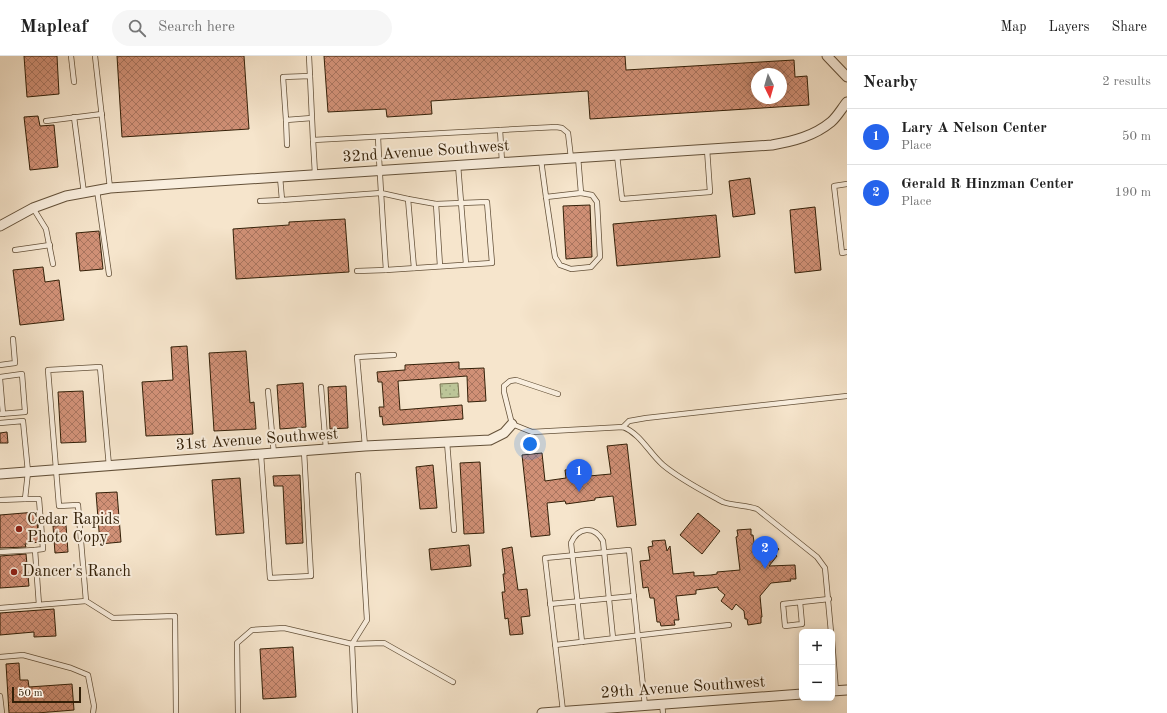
<!DOCTYPE html>
<html lang="en">
<head>
<meta charset="utf-8">
<style>
	body { margin:0; font-family:"Old Standard TT",serif; background:#f6f6f6; color:#222 }
	.controls { position:absolute; right:12px; bottom:12px; display:grid; overflow:hidden; border-radius:6px; box-shadow:0 2px 10px #0003 }
	.controls button { width:36px; height:36px; display:grid; place-items:center; padding:0; border:0; border-bottom:1px solid #e0e0e0; background:#fff; color:#222; font:20px sans-serif }
	.compass { position:absolute; left:751px; top:12px; width:36px; height:36px; border-radius:50%; background:#fff; box-shadow:0 2px 10px #0003; rotate:175deg }
	.scale { position:absolute; left:12px; bottom:10px; width:69px; box-sizing:border-box; padding-left:4px; border:2px solid #332008; border-top:0; font-size:11px; line-height:14px; white-space:nowrap; color:#332008; -webkit-text-stroke:3px #f9eede; paint-order:stroke }
	.you { position:absolute; left:530px; top:388px; width:14px; height:14px; margin:-10px; border:3px solid #fff; border-radius:50%; background:#1a73e8; box-shadow:0 0 0 6px #1a73e833 }
	.badge { display:grid; place-items:center; width:26px; height:26px; border-radius:50%; background:#2563eb; color:#fff; font-size:13px; font-weight:700 }
	.pin { position:absolute; translate:-50% -33px; filter:drop-shadow(0 1px 2px #0008) }
	.pin::after { content:''; position:absolute; top:21px; width:14px; height:12px; background:inherit; clip-path:polygon(0 0,100% 0,50% 100%) }
	.list { margin:0; padding:0; list-style:none }
	h2 { display:flex; justify-content:space-between; align-items:center; height:52px; margin:0; padding:0 16px; font-size:17px }
	h2 small { font-size:13px; font-weight:400; color:#767676 }
	.list li { display:grid; grid-template-columns:26px 1fr auto; gap:12px; align-items:center; box-sizing:border-box; height:56px; padding:0 16px; border-top:1px solid #e0e0e0 }
	.list b { display:block; font-size:15px; white-space:nowrap }
	.list p { margin:0; font-size:13px; white-space:nowrap; color:#767676 }
	.list em { font-size:13px; font-style:normal; color:#767676 }
	.icon { flex:none; width:22px; height:22px; fill:none; stroke:currentColor; stroke-width:2; stroke-linecap:round; stroke-linejoin:round }
	.map { position:relative; flex:none; width:847px; height:657px; overflow:hidden }
	header { display:flex; align-items:center; gap:24px; box-sizing:border-box; height:56px; padding:0 20px; background:#fff; border-bottom:1px solid #e0e0e0 }
	header strong { font-size:19px }
	nav { display:flex; gap:22px; margin-inline-start:auto; font-size:14px }
	.search { width:280px; height:36px; background:#f6f6f6; display:flex; align-items:center; gap:10px; box-sizing:border-box; padding:0 14px; border-radius:22px; color:#767676; font-size:15px }
	main { display:flex }
	aside { flex:1; background:#fff }
	.map>svg:first-child { display:block }
	.park { fill:url(#park-dots); stroke:#787250 }
	.building { fill:url(#building-cross-hatch); stroke:#332008; fill-rule:evenodd }
	.lines { fill:none; stroke-linecap:round; stroke-linejoin:round }
	.lane-casing { stroke:#645139; stroke-width:6 }
	.street-casing { stroke:#645139; stroke-width:11 }
	.lane { stroke:#f9eede; stroke-width:4.5 }
	.street { stroke:#f9eede; stroke-width:9 }
	.poi-dot { fill:#8f2418; stroke:#f9eede; stroke-width:1.5 }
	.labels { text-anchor:middle; dominant-baseline:central; stroke-width:4; stroke-linejoin:round; paint-order:stroke }
	.street-label { font-size:16px; fill:#332008; stroke:#f9eede }
	.poi-label { font-size:16px; fill:#332008; stroke:#f9eede; text-anchor:start }
</style>
</head>
<body>
<header>
<strong>Mapleaf</strong>
<div class="search"><svg class="icon" aria-label="search" viewBox="0 0 24 24"><circle cx="10" cy="10" r="6"/><path d="M15 15l6 6"/></svg>Search here</div>
<nav><a>Map</a><a>Layers</a><a>Share</a></nav>
</header>
<main>
<div class="map">
<svg width="847" height="657" viewBox="0 0 847 657">
	<defs>
		<pattern id="park-dots" width="8" height="8" patternUnits="userSpaceOnUse"><rect width="8" height="8" fill="#bcc598"/><path d="M2 2h.1M6 6h.1" fill="none" stroke="#a2a982" stroke-width="1.8" stroke-linecap="round"/></pattern>
		<pattern id="building-cross-hatch" width="8" height="8" patternUnits="userSpaceOnUse"><rect width="8" height="8" fill="#d09076"/><path d="M0 0l8 8M0 8l8-8" fill="none" stroke="#a9755f"/></pattern>
	</defs>
	<rect width="100%" height="100%" fill="#f6e5cc"/>
	<filter id="stains"><feTurbulence type="fractalNoise" baseFrequency=".005" numOctaves="4"/><feColorMatrix values="0 0 0 0 .2 0 0 0 0 .09 0 0 0 0 .02 0 0 0 .5 -.17"/></filter>
	<radialGradient id="worn" r=".72"><stop offset=".6" stop-color="#630" stop-opacity="0"/><stop offset="1" stop-color="#630" stop-opacity=".3"/></radialGradient>
	<!-- park -->
	<polygon class="park" points="458,327 459,341 441,342 440,328"/>
	<!-- building -->
	<g class="building">
		<polygon points="24,0 57,0 59,38 27,41"/>
		<polygon points="117,0 244,0 249,73 122,81"/>
		<path d="M324,0h301l1,14 168,-10 1,17 12,-1 2,29 -219,14 -2,-28 -157,10 1,13 -45,3 -1,-8 -58,3zM757,18h24v24h-24z"/>
		<polygon points="38,60 40,70 54,69 58,111 30,114 24,61"/>
		<polygon points="750,122 755,158 733,161 729,125"/>
		<polygon points="590,149 592,201 566,203 563,150"/>
		<polygon points="815,151 821,214 795,217 790,154"/>
		<polygon points="716,159 720,201 617,210 613,168"/>
		<polygon points="345,163 349,216 236,223 233,173 289,169 289,166"/>
		<polygon points="99,175 103,213 80,215 76,177"/>
		<polygon points="43,211 45,226 59,224 64,264 20,269 13,214"/>
		<polygon points="187,290 193,378 146,380 142,326 173,324 171,291"/>
		<polygon points="246,295 250,347 254,346 256,373 214,375 209,297"/>
		<polygon points="459,306 459,313 484,312 486,345 468,346 467,320 398,325 400,354 462,349 463,363 383,369 382,360 380,361 379,351 384,351 382,326 378,326 377,316 405,314 405,309"/>
		<polygon points="303,327 306,371 280,373 277,329"/>
		<polygon points="346,330 348,372 330,373 328,331"/>
		<polygon points="83,335 86,386 61,387 58,336"/>
		<polygon points="7,376 8,387 0,387 0,377"/>
		<polygon points="627,388 636,469 617,471 613,440 595,442 595,444 566,448 565,445 547,447 550,479 531,481 522,399 542,397 545,425 566,422 565,414 588,411 589,420 611,418 607,390"/>
		<polygon points="480,406 484,477 464,478 460,407"/>
		<polygon points="433,409 437,452 420,453 416,411"/>
		<polygon points="300,419 303,487 286,488 283,430 274,430 273,420"/>
		<polygon points="240,422 244,477 216,479 212,424"/>
		<polygon points="117,436 121,486 100,488 96,437"/>
		<polygon points="36,456 39,486 25,488 26,491 0,492 0,459"/>
		<polygon points="698,457 720,475 702,498 680,479"/>
		<polygon points="66,469 68,496 55,497 53,470"/>
		<polygon points="751,473 751,479 753,479 756,500 769,486 779,493 775,498 777,500 769,510 795,509 796,523 790,523 791,525 771,527 760,540 762,561 761,561 761,567 748,569 747,563 745,563 744,555 736,548 732,554 721,545 725,539 718,533 718,531 696,534 696,538 676,540 679,564 674,564 675,569 661,570 660,566 657,566 654,542 650,542 648,531 643,532 640,505 650,504 648,491 653,490 652,485 665,484 667,495 670,490 673,518 694,516 694,520 711,519 717,518 717,516 740,514 736,481 738,480 737,474"/>
		<polygon points="469,489 471,510 431,514 429,493"/>
		<polygon points="512,491 518,534 527,533 530,560 521,561 523,578 510,579 508,562 505,563 502,536 505,536 503,518 505,518 502,493"/>
		<polygon points="26,498 29,530 0,532 0,500"/>
		<polygon points="54,553 56,580 34,581 34,576 0,579 0,557"/>
		<polygon points="293,591 296,641 263,643 260,593"/>
		<polygon points="19,607 20,624 28,624 29,631 72,628 74,654 37,657 9,657 6,608"/>
	</g>
	<g class="lines">
		<defs>
			<g id="lane">
				<polyline points="71,0 74,26"/>
				<polyline points="95,0 110,132"/>
				<polyline points="309,0 310,20"/>
				<polyline points="74,61 84,137"/>
				<polyline points="312,62 286,64 283,21 310,20 313,84"/>
				<polyline points="286,64 287,89"/>
				<polyline points="46,65 102,58"/>
				<polyline points="500,74 502,106"/>
				<polyline points="617,99 622,143 710,136 707,93"/>
				<polyline points="541,104 546,141 581,137 578,101"/>
				<polyline points="458,109 466,208"/>
				<polyline points="315,118 313,84 556,71 562,72 568,77 571,102"/>
				<path d="M280,121l2,23 99,-7 27,6 28,5 51,-2 5,61 -106,7c-3,-45 -6,-89 -8,-133"/>
				<polyline points="847,128 834,130 842,197 847,196"/>
				<polyline points="97,134 109,218"/>
				<polyline points="546,141 555,201 560,209 571,213 591,211 600,201 597,146 592,139 581,137"/>
				<polyline points="408,143 414,212"/>
				<polyline points="260,145 282,144"/>
				<polyline points="436,148 440,210"/>
				<polyline points="33,152 46,173 53,208"/>
				<polyline points="15,194 50,189"/>
				<polyline points="357,215 386,214"/>
				<polyline points="0,309 15,307 13,283"/>
				<polyline points="0,321 22,318 25,356 0,358"/>
				<polyline points="0,323 3,358"/>
				<polyline points="321,331 326,393"/>
				<polyline points="268,335 274,398"/>
				<path d="M558,338l-42,-14 -6,1 -6,5v6l8,32 20,8 91,-5c18,7 26,26 40,38 18,15 40,26 60,37 11,4 23,3 34,7l60,48 8,11 6,64"/>
				<polyline points="0,367 23,365 28,416 25,443 0,444"/>
				<polyline points="623,371 629,365 646,362 847,340"/>
				<polyline points="447,386 454,474"/>
				<polyline points="365,390 357,301 394,299"/>
				<polyline points="261,399 270,522 311,520 304,395"/>
				<polyline points="109,410 100,311 48,314 59,450 78,449 86,545 113,562 175,560 176,657"/>
				<polyline points="25,443 39,443 43,493 35,494 39,549"/>
				<polyline points="0,496 35,494"/>
				<polyline points="800,546 802,568 785,570 783,548 829,543"/>
				<polyline points="550,548 634,540"/>
				<polyline points="0,552 86,545"/>
				<polyline points="832,584 836,635"/>
				<path d="M582,586l-11,-99c7,-16 23,-18 32,-2l10,97"/>
				<polyline points="555,589 729,569"/>
				<polyline points="0,601 23,599 71,612 88,619 94,650 93,657"/>
				<polyline points="0,640 2,657"/>
				<polyline points="662,648 663,657"/>
				<polyline points="563,655 545,502 629,494 645,650"/>
				<polyline points="238,657 237,587 252,574 284,572 352,588 384,587 453,626"/>
				<polyline points="355,657 352,588 367,564 358,419"/>
			</g>
			<g id="street">
				<polyline points="827,0 847,21"/>
				<path d="M0,170l33,-18 33,-12 44,-8 662,-43c22,-4 42,-9 59,-23 6,-5 11,-14 16,-20"/>
				<polyline points="0,418 365,390 490,384 504,377 512,368"/>
				<polyline points="832,635 847,634"/>
				<polyline points="542,657 802,638"/>
			</g>
		</defs>
		<!-- lane casing -->
		<use href="#lane" class="lane-casing"/>
		<!-- street casing -->
		<use href="#street" class="street-casing"/>
		<!-- lane -->
		<use href="#lane" class="lane"/>
		<!-- street -->
		<use href="#street" class="street"/>
	</g>
	<!-- markers -->
	<g class="poi-dot">
		<circle cx="19" cy="473" r="4"/>
		<circle cx="14" cy="516" r="4"/>
	</g>
	<g class="labels">
		<!-- street labels -->
		<g class="street-label">
			<text transform="translate(426 96) rotate(-4)">32nd Avenue Southwest</text>
			<text transform="translate(257 384) rotate(-4)">31st Avenue Southwest</text>
			<text transform="translate(683 632) rotate(-4)">29th Avenue Southwest</text>
		</g>
		<!-- poi labels -->
		<g class="poi-label">
			<text x="27" y="464">Cedar Rapids<tspan x="27" dy="18">Photo Copy</tspan></text>
			<text x="22" y="516">Dancer's Ranch</text>
		</g>
	</g>
	<rect width="100%" height="100%" filter="url(#stains)"/>
	<rect width="100%" height="100%" fill="url(#worn)"/>
</svg>
<div class="controls">
<button>+</button>
<button>−</button>
</div>
<svg class="compass" viewBox="-18 -18 36 36"><path d="M0-13l5 13h-10z" fill="#e53935"/><path d="M0 13l5-13h-10z" fill="#767676"/></svg>
<div class="scale">50 m</div>
<div class="you"></div>
<div class="pin badge" style="left:579px;top:436px">1</div>
<div class="pin badge" style="left:765px;top:513px">2</div>
</div>
<aside>
<h2>Nearby<small>2 results</small></h2>
<ul class="list">
<li><span class="badge">1</span><div><b>Lary A Nelson Center</b><p>Place</p></div><em>50 m</em></li>
<li><span class="badge">2</span><div><b>Gerald R Hinzman Center</b><p>Place</p></div><em>190 m</em></li>
</ul>
</aside>
</main>
</body>
</html>
